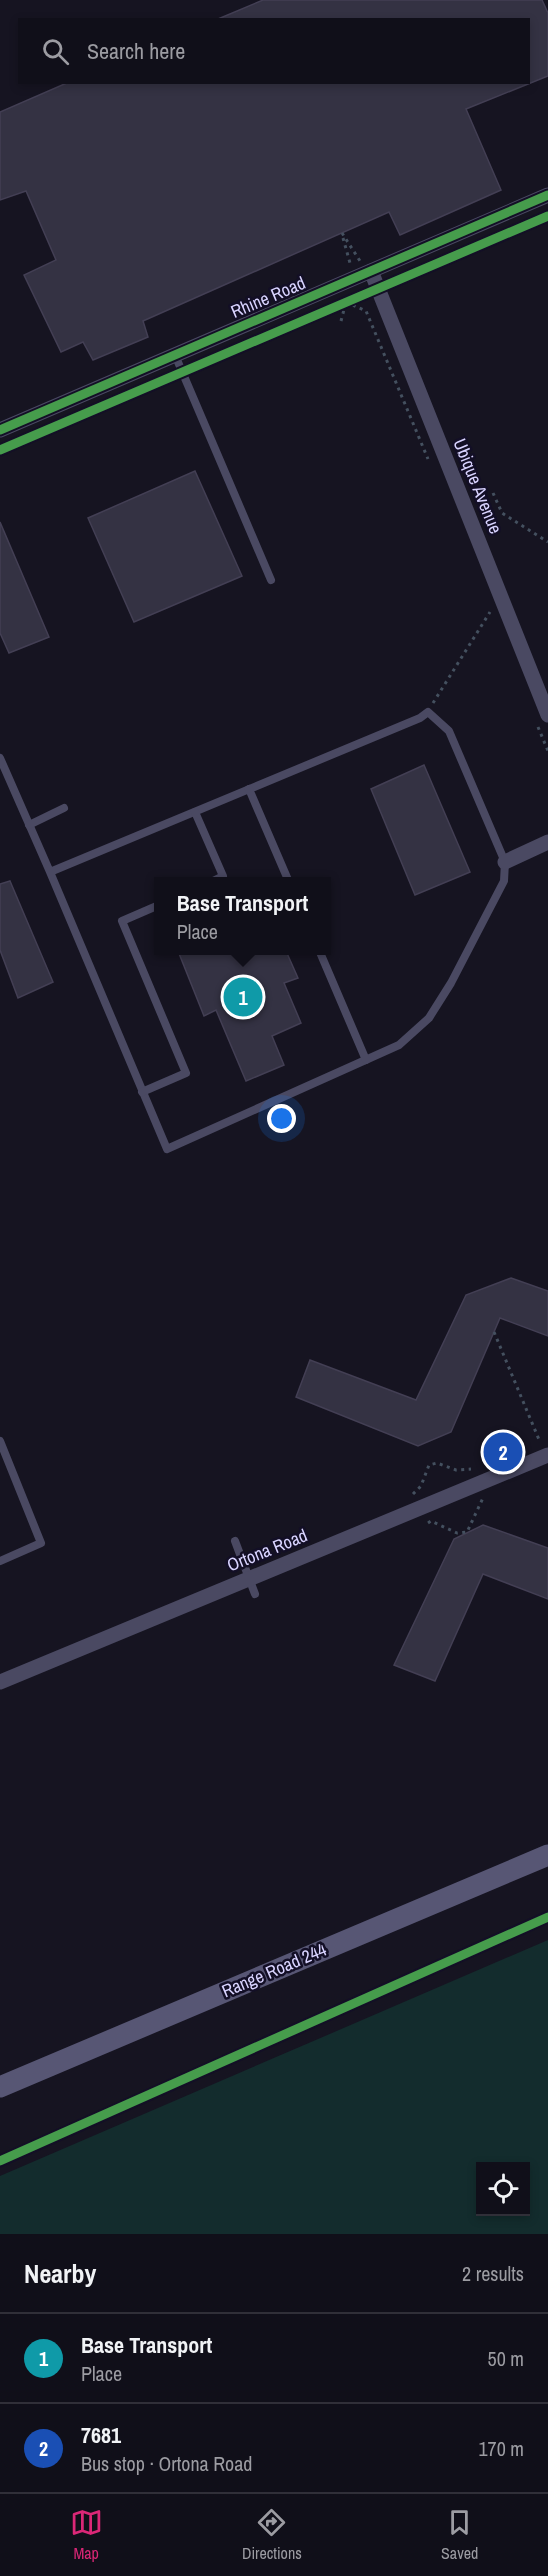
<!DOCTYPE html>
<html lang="en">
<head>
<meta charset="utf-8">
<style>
	body { margin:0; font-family:"Archivo Narrow",sans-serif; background:#191822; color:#f1f3f6 }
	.controls { position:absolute; right:18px; bottom:18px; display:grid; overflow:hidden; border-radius:0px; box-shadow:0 3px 9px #0003 }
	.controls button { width:54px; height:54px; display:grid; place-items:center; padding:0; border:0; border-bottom:2px solid #302f38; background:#100f19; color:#f1f3f6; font:30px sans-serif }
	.you { position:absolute; left:282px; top:1119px; width:21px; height:21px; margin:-15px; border:4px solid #fff; border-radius:50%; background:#1a73e8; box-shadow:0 0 0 9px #1a73e833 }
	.badge { display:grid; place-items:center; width:39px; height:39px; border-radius:50%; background:#db2777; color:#fff; font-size:20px; font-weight:700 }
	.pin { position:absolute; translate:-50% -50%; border:3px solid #fff; box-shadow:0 2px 6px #0006 }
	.popup { position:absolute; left:154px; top:877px; width:177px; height:78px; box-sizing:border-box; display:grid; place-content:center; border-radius:0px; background:#100f19; filter:drop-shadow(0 2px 4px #0005); font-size:20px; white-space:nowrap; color:#9c9ca2 }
	.popup b { font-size:22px; color:#f1f3f6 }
	.popup::after { content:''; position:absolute; left:50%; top:100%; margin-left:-12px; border:12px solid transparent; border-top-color:#100f19 }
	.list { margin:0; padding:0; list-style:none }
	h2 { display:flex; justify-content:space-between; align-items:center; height:78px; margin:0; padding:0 24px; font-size:26px }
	h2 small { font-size:20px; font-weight:400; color:#9c9ca2 }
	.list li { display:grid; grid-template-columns:39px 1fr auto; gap:18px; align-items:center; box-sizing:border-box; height:90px; padding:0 24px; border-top:2px solid #302f38 }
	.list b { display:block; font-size:22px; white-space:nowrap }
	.list p { margin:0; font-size:20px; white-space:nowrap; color:#9c9ca2 }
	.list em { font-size:20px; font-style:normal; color:#9c9ca2 }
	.icon { flex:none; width:33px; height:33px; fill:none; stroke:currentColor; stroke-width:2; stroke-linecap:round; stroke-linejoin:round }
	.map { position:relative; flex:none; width:548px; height:2234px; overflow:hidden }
	.search { position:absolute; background:#100f19; box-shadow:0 3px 9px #0003; left:18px; right:18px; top:18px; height:66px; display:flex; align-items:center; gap:15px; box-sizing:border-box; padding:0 21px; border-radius:0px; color:#9c9ca2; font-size:22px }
	.sheet { height:258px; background:#100f19 }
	nav { display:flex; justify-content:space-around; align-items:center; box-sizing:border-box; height:84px; border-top:2px solid #302f38; background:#100f19; font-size:16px; color:#9c9ca2 }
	nav a { display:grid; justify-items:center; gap:3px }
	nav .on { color:#db2777 }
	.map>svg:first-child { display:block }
	.green { fill:#132c2d; fill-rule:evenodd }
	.building { fill:#343243; stroke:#433f54; stroke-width:1.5 }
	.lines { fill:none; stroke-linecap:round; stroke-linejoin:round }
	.path { stroke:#44505f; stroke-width:3; stroke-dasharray:3 4.5; stroke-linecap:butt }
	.lane { stroke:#4a4962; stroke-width:8 }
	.street { stroke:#4a4962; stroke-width:15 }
	.secondary { stroke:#575674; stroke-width:21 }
	.cycleway-casing { stroke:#130f26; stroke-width:13 }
	.cycleway { stroke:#469c4c; stroke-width:9 }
	.labels { text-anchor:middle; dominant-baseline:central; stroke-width:5; stroke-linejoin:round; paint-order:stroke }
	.street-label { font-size:18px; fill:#d9d4ff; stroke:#130f26 }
</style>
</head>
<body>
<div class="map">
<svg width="548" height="2234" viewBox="0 0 548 2234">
	<rect width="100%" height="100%" fill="#161421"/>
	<!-- green -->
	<path class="green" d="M548,1940v294h-548v-58zM480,2166h46v46h-46z"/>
	<!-- building -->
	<g class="building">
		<polygon points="263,0 542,0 548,13 548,76 466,109 501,190 400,235 389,212 143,321 148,337 93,360 83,342 61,352 24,275 56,260 26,191 0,200 0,112 69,82 528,82 528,20 218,19"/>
		<polygon points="195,471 242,576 134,622 88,518"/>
		<polygon points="0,522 49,637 9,653 0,633"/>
		<polygon points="424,765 470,872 415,895 371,789"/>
		<polygon points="10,881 53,982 18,998 0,950 0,884"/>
		<polygon points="178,951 286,951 298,978 284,983 301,1023 272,1036 284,1065 246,1081 216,1010 204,1016"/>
		<polygon points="511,1278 548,1291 548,1336 500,1318 451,1432 418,1446 296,1397 310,1360 416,1400 466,1295"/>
		<polygon points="483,1525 548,1548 548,1599 483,1574 435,1681 394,1665 454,1539"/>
	</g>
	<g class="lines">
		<!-- path -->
		<g class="path">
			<polyline points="342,233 360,261"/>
			<polyline points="343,238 350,263"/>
			<polyline points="346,302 366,311 428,459"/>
			<polyline points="341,321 346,302"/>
			<polyline points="493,493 502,513 548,542"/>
			<polyline points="433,703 490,612"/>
			<polyline points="538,727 548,751"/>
			<polyline points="494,1332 540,1442"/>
			<polyline points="413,1494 421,1486 429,1465 437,1463 456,1470 471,1469"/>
			<polyline points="428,1523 431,1521 457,1533 467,1532 483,1498"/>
		</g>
		<!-- lane -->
		<g class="lane">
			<polyline points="175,355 271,580"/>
			<polyline points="0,758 50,872 420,718 428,712 449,731 505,862 504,881 451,983 429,1018 399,1045 167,1149 50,872"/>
			<polyline points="249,789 289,882"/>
			<polyline points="195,812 223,876 211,882"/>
			<polyline points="29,825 64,808"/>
			<polyline points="319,950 366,1060"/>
			<polyline points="142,1092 186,1073 122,921 159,905"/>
			<polyline points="0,1441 41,1543 0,1561"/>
			<polyline points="235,1541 255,1594"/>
		</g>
		<!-- street -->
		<g class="street">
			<polyline points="371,271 548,715"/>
			<polyline points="0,430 548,195"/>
			<polyline points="505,862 548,842"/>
			<polyline points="0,1682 548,1455"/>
		</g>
		<!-- secondary -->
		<polyline class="secondary" points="0,2087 548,1855"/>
		<defs>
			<g id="cycleway">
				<polyline points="0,430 548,195"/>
				<polyline points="0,450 548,216"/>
				<polyline points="0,2161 548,1917"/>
			</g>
		</defs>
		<!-- cycleway casing -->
		<use href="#cycleway" class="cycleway-casing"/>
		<!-- cycleway -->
		<use href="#cycleway" class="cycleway"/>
	</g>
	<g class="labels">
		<!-- street labels -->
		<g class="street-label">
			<text transform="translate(268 297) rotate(-23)">Rhine Road</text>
			<text transform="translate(478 486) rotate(68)">Ubique Avenue</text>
			<text transform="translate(267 1550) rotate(-22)">Ortona Road</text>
			<text transform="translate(274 1970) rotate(-23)">Range Road 244</text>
		</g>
	</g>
</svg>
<div class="controls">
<button><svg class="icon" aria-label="locate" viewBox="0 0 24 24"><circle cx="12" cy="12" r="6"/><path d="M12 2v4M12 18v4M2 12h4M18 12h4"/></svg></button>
</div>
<div class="you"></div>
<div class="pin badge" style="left:243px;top:997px;background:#0f9aa8">1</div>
<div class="popup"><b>Base Transport</b>Place</div>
<div class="pin badge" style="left:503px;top:1452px;background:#1a4fb4">2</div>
<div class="search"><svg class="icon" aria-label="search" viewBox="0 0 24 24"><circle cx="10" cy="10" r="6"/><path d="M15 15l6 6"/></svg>Search here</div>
</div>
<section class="sheet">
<h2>Nearby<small>2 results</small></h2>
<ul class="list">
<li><span class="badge" style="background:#0f9aa8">1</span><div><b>Base Transport</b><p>Place</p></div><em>50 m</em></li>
<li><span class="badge" style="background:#1a4fb4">2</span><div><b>7681</b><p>Bus stop · Ortona Road</p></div><em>170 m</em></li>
</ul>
</section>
<nav>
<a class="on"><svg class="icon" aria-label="map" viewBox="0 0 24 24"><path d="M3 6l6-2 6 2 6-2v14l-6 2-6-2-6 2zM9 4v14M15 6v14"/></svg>Map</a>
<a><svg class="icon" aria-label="directions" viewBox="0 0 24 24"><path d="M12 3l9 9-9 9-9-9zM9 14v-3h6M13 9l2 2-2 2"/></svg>Directions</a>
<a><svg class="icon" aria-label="saved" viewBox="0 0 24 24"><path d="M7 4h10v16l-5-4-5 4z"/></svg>Saved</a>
</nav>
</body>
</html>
